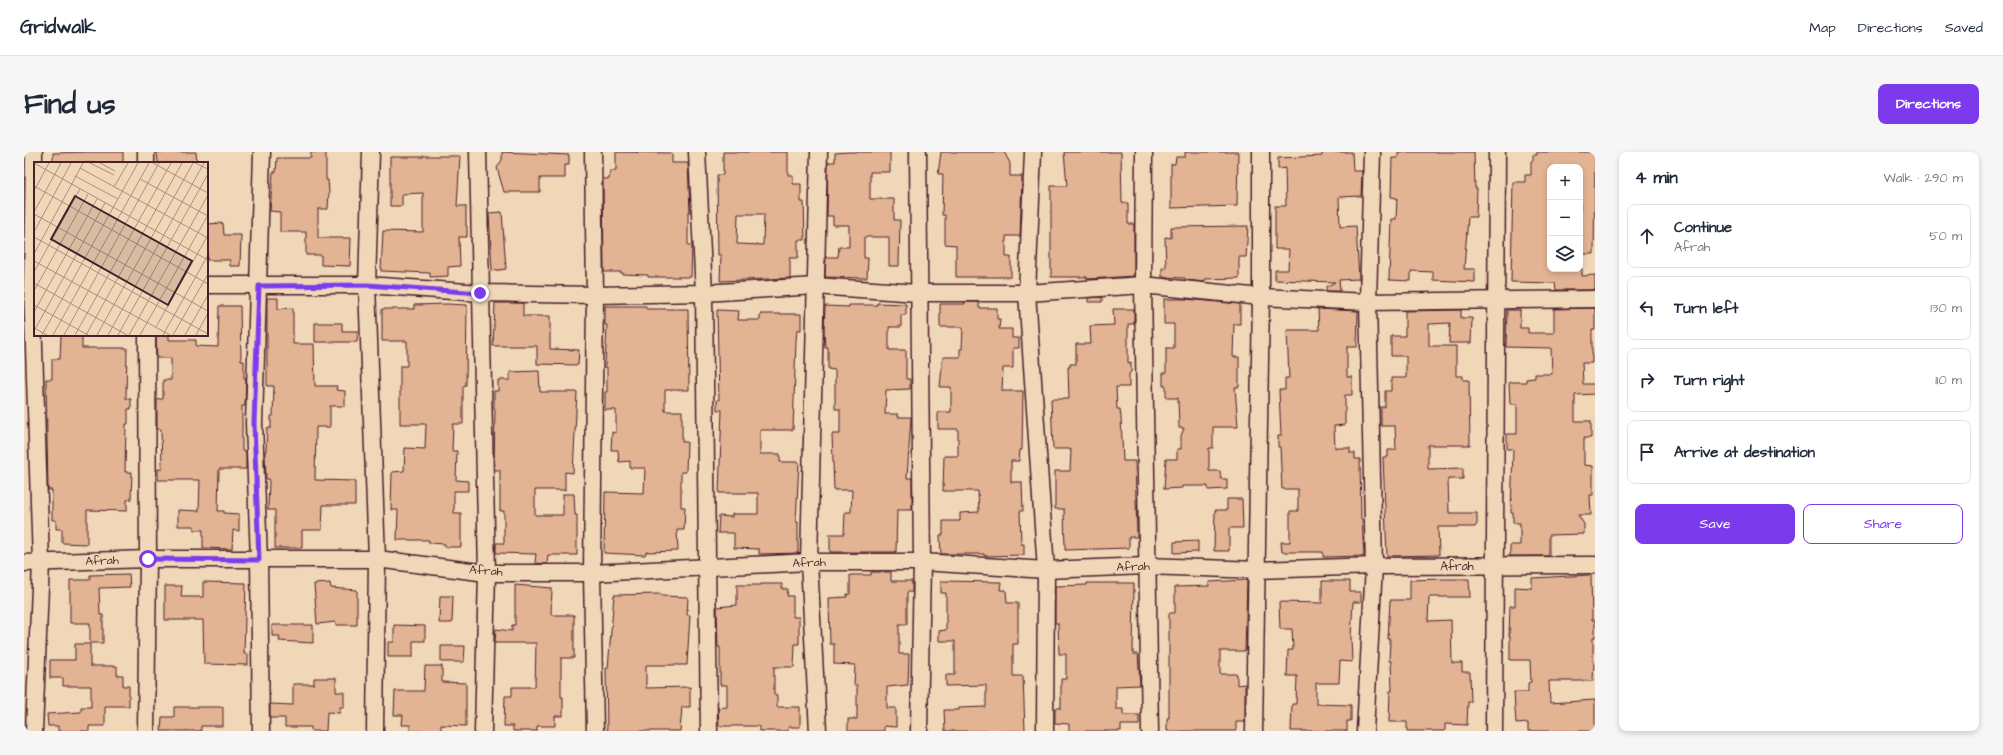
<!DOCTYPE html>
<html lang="en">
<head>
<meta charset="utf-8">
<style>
	body { margin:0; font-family:"Architects Daughter",sans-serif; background:#f6f6f7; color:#1f2937 }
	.controls { position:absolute; right:12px; top:12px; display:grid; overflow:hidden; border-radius:8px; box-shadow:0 2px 6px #0003 }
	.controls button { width:36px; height:36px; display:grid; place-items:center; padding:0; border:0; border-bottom:1px solid #e0e1e3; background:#fff; color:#1f2937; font:20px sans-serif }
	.stop { position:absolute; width:12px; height:12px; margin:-9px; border:3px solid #7c3aed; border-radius:50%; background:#fff }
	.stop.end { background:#7c3aed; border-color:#fff; box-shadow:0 1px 4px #0008 }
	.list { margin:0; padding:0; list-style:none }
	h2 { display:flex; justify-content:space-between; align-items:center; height:52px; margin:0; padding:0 16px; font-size:17px }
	h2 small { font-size:13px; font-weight:400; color:#747a83 }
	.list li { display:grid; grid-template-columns:26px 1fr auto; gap:12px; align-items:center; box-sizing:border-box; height:64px; margin:0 8px 8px; padding:0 8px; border:1px solid #e0e1e3; border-radius:8px }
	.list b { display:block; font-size:15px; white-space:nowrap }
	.list p { margin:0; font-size:13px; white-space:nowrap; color:#747a83 }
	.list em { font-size:13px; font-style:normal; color:#747a83 }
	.actions { display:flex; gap:8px; padding:12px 16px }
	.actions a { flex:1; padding:9px 0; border:1px solid #7c3aed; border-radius:8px; text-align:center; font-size:14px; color:#7c3aed }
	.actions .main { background:#7c3aed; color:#fff }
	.icon { flex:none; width:22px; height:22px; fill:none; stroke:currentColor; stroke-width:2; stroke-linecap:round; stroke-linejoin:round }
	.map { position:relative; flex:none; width:1571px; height:579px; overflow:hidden; border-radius:8px }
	header { display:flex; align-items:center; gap:24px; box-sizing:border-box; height:56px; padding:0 20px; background:#fff; border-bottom:1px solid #e0e1e3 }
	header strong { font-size:19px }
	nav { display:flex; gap:22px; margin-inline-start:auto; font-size:14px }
	.intro { display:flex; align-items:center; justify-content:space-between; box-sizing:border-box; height:96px; padding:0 24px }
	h1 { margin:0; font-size:28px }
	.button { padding:10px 18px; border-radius:8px; background:#7c3aed; color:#fff; font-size:14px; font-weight:700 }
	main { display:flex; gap:24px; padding:0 24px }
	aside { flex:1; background:#fff; border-radius:8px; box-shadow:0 2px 6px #0003 }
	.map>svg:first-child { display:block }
	.building { fill:#e3b494; stroke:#4a1f2b; fill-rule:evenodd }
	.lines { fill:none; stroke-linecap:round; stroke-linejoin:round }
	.minor-casing { stroke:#4a1f2b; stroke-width:19 }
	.minor { stroke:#f0d7b8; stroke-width:16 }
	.route { stroke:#7c3aed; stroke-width:5 }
	.labels { text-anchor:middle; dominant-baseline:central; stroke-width:3; stroke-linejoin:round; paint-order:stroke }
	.street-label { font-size:12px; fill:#4a1f2b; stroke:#f0d7b8 }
	.inset-road { fill:none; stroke:#ae8d80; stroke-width:1 }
	.view { fill:#4a1f2b; fill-opacity:0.15; stroke:#4a1f2b; stroke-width:2 }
	.inset-edge { fill:none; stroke:#4a1f2b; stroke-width:2 }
</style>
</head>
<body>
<header>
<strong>Gridwalk</strong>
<nav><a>Map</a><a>Directions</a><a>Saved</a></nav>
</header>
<div class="intro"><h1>Find us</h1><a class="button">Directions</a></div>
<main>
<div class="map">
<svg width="1571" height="579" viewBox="0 0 1571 579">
	<rect width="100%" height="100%" fill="#f0d7b8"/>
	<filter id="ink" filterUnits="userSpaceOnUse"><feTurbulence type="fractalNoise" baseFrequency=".025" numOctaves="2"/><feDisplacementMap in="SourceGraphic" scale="8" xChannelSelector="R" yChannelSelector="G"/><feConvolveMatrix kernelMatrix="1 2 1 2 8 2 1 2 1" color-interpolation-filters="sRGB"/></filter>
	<g filter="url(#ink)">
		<!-- building -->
		<g class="building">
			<polygon points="65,0 99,0 99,11 29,11 29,1"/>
			<polygon points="133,0 172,0 173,11 134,11"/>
			<polygon points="287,0 302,0 302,28 304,28 305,40 304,57 294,57 294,86 327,86 326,114 297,113 297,103 282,103 282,80 256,80 256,60 246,59 249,20 252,20 253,6 287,6"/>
			<polygon points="478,0 545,3 545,13 541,13 541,26 516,26 516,40 480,40 473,16 478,8"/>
			<polygon points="592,0 648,1 648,11 664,11 666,60 664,60 664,93 668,93 667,125 624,125 624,123 598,122 598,120 580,120 579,27 585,27 586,19 592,19"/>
			<path d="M699,0h65v23h5v9h8v18h3l1,38h-7v18h-9l1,3v17l-70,3 1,-26h-3l-1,-80h6zM714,62h26l-1,31 -26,-1z"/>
			<polygon points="825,0 866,0 866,20 846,20 846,47 870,47 870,68 876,68 875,114 865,114 865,85 840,85 840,106 844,106 843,126 801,125 802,105 814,105 815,95 825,95 825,73 809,73 809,64 803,64 804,10 811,10 811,1"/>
			<polygon points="917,0 980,0 986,11 986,24 998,24 996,84 982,84 982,105 987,105 987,125 932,125 932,93 921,92 921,63 918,63 919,22 914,22"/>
			<polygon points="1040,0 1097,0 1098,51 1104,51 1104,72 1110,72 1110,124 1063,127 1063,125 1027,125 1027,34 1043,34"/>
			<polygon points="1161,0 1214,0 1213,54 1147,56 1147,12 1151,12 1152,5 1161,5"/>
			<polygon points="1298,0 1328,0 1329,19 1338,19 1337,44 1315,45 1316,75 1332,74 1335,127 1315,128 1316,139 1302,139 1302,135 1311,130 1251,128 1251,118 1264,118 1265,97 1251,97 1251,54 1262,54 1261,16 1254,17 1254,6 1298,4"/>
			<polygon points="1374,0 1450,0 1451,36 1453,36 1452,65 1444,65 1440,117 1451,117 1451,130 1409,128 1409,120 1387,119 1387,129 1365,128 1367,67 1372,67 1373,46 1367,45 1368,6 1374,6"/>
			<polygon points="1513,0 1571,0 1570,102 1556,102 1556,15 1526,15 1526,117 1558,117 1558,124 1571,123 1571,138 1532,138 1531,131 1487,130 1489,30 1501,30 1501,23 1507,23 1507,9 1509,9 1509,3 1513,3"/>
			<polygon points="399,4 436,4 433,54 442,54 442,74 443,74 443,85 435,85 436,114 424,115 424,124 406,125 406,121 357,119 359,79 399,80 399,41 378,42 378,54 366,54 366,5 399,5"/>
			<polygon points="478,60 482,117 468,119 465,61"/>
			<polygon points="199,71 200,83 217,83 216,114 206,114 206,108 183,108 183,72"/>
			<polygon points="1224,74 1222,105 1215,105 1215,126 1181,127 1181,130 1161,128 1161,126 1138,125 1138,116 1142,116 1141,85 1147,86 1147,75"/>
			<polygon points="1078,145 1078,150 1064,150 1064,146"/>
			<polygon points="243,146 254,146 254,157 269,156 269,192 290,192 291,234 313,234 312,238 321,239 321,254 306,254 306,275 292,275 291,328 331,329 331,353 299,353 298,378 278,378 278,396 251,396 251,358 244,358 245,327 242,327 241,299 242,299 243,276 247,276 247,264 249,264 250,234 243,234"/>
			<polygon points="1140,147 1161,147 1216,152 1216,172 1210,172 1209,205 1215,205 1215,235 1211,235 1214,275 1189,275 1189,296 1185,296 1185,319 1196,319 1197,327 1203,327 1203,337 1184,338 1184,334 1158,334 1158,336 1140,337 1142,307 1153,307 1153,297 1157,297 1157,284 1160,276 1155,276 1154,246 1142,246 1142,234 1139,234 1139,221 1142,221 1142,196 1150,196 1150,172 1140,172"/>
			<polygon points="941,150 955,150 955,156 973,156 973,167 976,167 975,177 988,177 988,186 995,186 995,196 989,196 989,216 979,216 978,239 999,239 998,298 996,298 995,309 987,309 987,330 998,330 999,359 996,359 997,392 1000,392 1000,403 960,404 960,402 917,402 916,383 919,383 919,369 936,369 936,361 955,360 954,339 919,339 920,304 934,304 934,277 914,277 914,260 927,260 927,235 916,235 919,205 936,205 936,197 938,197 939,175 916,175 916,152 941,152"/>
			<polygon points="471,151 499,151 499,164 526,164 526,197 555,198 554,213 513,212 513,194 469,194"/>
			<polygon points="853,151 882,152 882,163 877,163 877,175 865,175 865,198 882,198 882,227 886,227 886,237 862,238 861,262 874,262 874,265 887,265 883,326 888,326 888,358 873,358 872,400 806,400 806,382 820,382 821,360 827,360 828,338 810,338 808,282 816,282 816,257 811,257 811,218 804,217 804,195 801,195 800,179 801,154 825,155 825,153 853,153"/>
			<polygon points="423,152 443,153 442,233 439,234 439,272 429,272 428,299 433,299 432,328 444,329 444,339 430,339 430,361 437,361 437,395 421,395 421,392 405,391 405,388 373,388 374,358 367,358 368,320 380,319 381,296 401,297 402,272 376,272 376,214 383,214 383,189 358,189 358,157 390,157 390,153"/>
			<polygon points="195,154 216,154 217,209 220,209 220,226 222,226 221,254 218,254 218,299 222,299 222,317 195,317 194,359 200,359 200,361 215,362 215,379 209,378 208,397 179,396 179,378 170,378 170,374 154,374 154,358 175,359 176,328 134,328 134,317 138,317 137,277 133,277 133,247 139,247 139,228 147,228 147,206 133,206 132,183 145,183 145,188 172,188 172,194 194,195"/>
			<polygon points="581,154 622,154 622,157 664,157 665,238 641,238 641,259 658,259 658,290 663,290 662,320 657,320 657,355 661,355 660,378 653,378 654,399 622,400 621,403 580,401 581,340 620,341 621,316 606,316 606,309 595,310 594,298 587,298 588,280 592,281 592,258 581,258 581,240 583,240 583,215 581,215 583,173 581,173"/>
			<polygon points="1571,156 1571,178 1568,178 1568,211 1558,211 1559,232 1571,232 1571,242 1551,243 1551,269 1567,269 1567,286 1560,286 1560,313 1569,314 1569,343 1566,343 1567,363 1554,363 1560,372 1560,382 1525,383 1525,404 1486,404 1486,393 1496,393 1496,371 1489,371 1489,361 1487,361 1489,297 1483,297 1483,282 1493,282 1493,252 1486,252 1485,230 1502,230 1502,227 1511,226 1511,222 1528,222 1527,196 1482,195 1483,158 1496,158 1496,176 1504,176 1504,181 1530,181 1530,157"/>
			<polygon points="1089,157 1110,157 1110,172 1104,172 1104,211 1107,210 1107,220 1105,222 1105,235 1092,235 1093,257 1096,257 1097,266 1099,309 1111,309 1113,385 1105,385 1105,396 1041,398 1040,357 1031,357 1031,319 1046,319 1047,297 1029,297 1027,247 1045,247 1044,215 1046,215 1046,212 1052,212 1052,192 1067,192 1066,174 1090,173"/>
			<polygon points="1294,157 1334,159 1333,195 1323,195 1323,225 1328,225 1328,243 1321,243 1321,273 1310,274 1311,296 1326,296 1326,301 1331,301 1331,307 1336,307 1337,367 1338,367 1340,404 1299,405 1299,400 1258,400 1257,390 1266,390 1266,359 1274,359 1274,337 1258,337 1256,295 1254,295 1254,284 1257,284 1255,238 1261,238 1261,226 1265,226 1263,178 1295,178"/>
			<polygon points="693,158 715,159 714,168 736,168 736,162 777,162 777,178 773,178 772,188 769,278 736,278 736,302 756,302 756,310 775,310 772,370 774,370 774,401 735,402 735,397 710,396 710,381 694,381 695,364 708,365 708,362 734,362 734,341 695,341 698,258 693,258 693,248 695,248"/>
			<polygon points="1437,158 1437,166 1448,166 1447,191 1425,191 1426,171 1405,172 1405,194 1432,194 1432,224 1439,224 1439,228 1445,228 1446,293 1404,293 1404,317 1439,316 1439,327 1424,327 1425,361 1453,361 1453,372 1451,375 1414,375 1415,403 1363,404 1359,305 1364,305 1364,298 1372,298 1371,274 1357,274 1357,255 1361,255 1361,239 1367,239 1367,226 1382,226 1382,204 1367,204 1367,184 1381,184 1381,159"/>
			<polygon points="291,171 318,171 318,179 334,179 333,190 291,190"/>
			<polygon points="37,183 58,183 58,196 103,196 102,247 107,247 107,257 104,257 104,272 102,272 101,320 108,320 107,347 103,348 103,359 63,358 63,392 38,391 38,377 32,377 32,368 28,368 28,338 24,338 22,227 28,227 28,207 36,207"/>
			<polygon points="515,219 516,240 553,240 549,321 541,320 541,338 511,338 511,363 539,363 539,342 550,342 551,363 553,363 553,403 524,403 523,412 511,411 512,402 472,401 472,391 480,391 480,359 476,359 476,318 470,318 471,257 470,257 470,239 474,239 474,228 486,228 486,220"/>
			<polygon points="1203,347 1218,347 1219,376 1205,376 1205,399 1190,399 1191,358 1203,358"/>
			<polygon points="1174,389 1174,400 1150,401 1150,390"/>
			<polygon points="847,420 867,420 867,429 888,429 888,440 883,440 883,472 875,472 875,502 885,502 884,533 863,535 863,556 872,556 872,575 860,574 860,579 824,579 824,567 833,567 833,533 830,533 831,513 810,512 810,492 806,492 805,446 823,445 823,442 826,442 826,423 847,423"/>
			<polygon points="105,422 106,435 75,436 76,463 79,463 79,491 66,491 66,471 46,471 46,428 66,428 66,423"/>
			<polygon points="1567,423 1568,468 1571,468 1571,485 1569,485 1569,510 1570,510 1569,529 1525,529 1526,551 1571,548 1571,579 1504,579 1504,571 1492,572 1490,540 1504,540 1504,531 1507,530 1506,508 1486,508 1486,484 1485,484 1486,454 1491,454 1491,435 1508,436 1508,426"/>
			<polygon points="1421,427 1445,427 1446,445 1405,445 1404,469 1427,468 1428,511 1438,511 1438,520 1446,520 1447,550 1444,550 1443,573 1421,572 1421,579 1383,579 1383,570 1365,570 1366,539 1368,539 1367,509 1365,509 1366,487 1364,487 1366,448 1386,448 1386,428"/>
			<polygon points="1223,428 1221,499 1196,499 1196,522 1213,522 1213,533 1221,532 1221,570 1212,570 1212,579 1143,579 1143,566 1145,566 1145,461 1151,461 1151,435 1185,434 1185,430"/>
			<polygon points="917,429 977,430 976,438 982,438 983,451 994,451 994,492 989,492 989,524 999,524 1001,579 921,579 920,558 935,558 935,556 962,555 962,533 922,534 922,523 931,523 931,489 915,489 915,479 922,478 922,441 917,441"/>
			<polygon points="1298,429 1326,429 1326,440 1337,440 1337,450 1329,450 1327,484 1328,510 1316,509 1315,531 1292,531 1292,552 1327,553 1327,569 1323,569 1323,579 1267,579 1268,552 1272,552 1273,524 1263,524 1264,498 1269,498 1268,477 1256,477 1255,450 1298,451"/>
			<polygon points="179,430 222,431 220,502 224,502 224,513 180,512 179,468 141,468 141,434 158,434 157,445 179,445"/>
			<polygon points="306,431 307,436 333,438 333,473 312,473 312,470 293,472 290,432"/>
			<polygon points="1063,431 1110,431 1109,502 1114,502 1116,533 1092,534 1092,557 1099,557 1099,563 1115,563 1115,573 1097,573 1097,579 1045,579 1045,572 1031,571 1031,556 1037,556 1037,527 1042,527 1042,502 1035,502 1034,471 1031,471 1031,434 1063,433"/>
			<polygon points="737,432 758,432 758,437 764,437 763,444 769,444 769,465 775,465 775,492 771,492 770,515 750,515 750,543 753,543 753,555 776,555 776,575 764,575 764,579 735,579 735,574 695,574 694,556 703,555 703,533 696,533 696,495 694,495 693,455 713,453 713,433 737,433"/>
			<polygon points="491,433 528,436 527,463 550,463 550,506 537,506 537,545 539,545 539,564 531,564 531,574 513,574 513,579 489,579 489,574 480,574 481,544 488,544 488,535 511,535 512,491 471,491 472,477 488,479 488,473 491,473"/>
			<polygon points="637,442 638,444 664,445 663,463 666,463 663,513 622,513 622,536 666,535 666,555 658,555 656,579 583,579 582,516 584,516 590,443"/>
			<polygon points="416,444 429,444 428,471 415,471"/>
			<polygon points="248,473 289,473 289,491 255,489 256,484 248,484"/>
			<polygon points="370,473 401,474 401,489 389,489 389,505 364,505 364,490 370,490"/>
			<polygon points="51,492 66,492 66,514 93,514 93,523 99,523 99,534 105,534 105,554 81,554 81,574 65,574 65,579 34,579 34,574 24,574 23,562 57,560 57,555 67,555 67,534 39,534 39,526 26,526 26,508 51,508"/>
			<polygon points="417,494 441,494 440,510 417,510"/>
			<polygon points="401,514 418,514 418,530 442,531 442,574 417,573 417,579 386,579 386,573 378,573 379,563 370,563 371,539 400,539"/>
			<polygon points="290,526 312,526 312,540 320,540 320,555 316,555 316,561 303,560 302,579 287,579 287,575 261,575 261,566 246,566 246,552 269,553 269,532 290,532"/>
			<polygon points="150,555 199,555 199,574 177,574 177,579 137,579 138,565 150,565"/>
		</g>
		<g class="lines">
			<defs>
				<g id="minor">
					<polyline points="10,0 8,133 17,411 10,579"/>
					<polyline points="122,0 122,11"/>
					<polyline points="347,0 343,133 353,407 351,579"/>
					<polyline points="454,0 463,421 459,579"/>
					<polyline points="569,0 571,143 568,421 571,579"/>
					<polyline points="673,0 680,141 685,579"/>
					<polyline points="894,0 898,410 895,579"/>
					<polyline points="1009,0 1003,141 1022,418 1021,579"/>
					<polyline points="1120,0 1119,133 1126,579"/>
					<polyline points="183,133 343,133 457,141 571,143 680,141 791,134 894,141 1003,141 1119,133 1237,145 1344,150 1571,147"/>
					<polyline points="0,411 124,407 353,407 463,421 568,421 785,410 898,410 1022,418 1122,414 1234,418 1350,414 1571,413"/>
					<polyline points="122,579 124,407 123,183"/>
					<polyline points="237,579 235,408 230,271 238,0"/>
					<polyline points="794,579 785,410 795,0"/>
					<polyline points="1230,579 1237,145 1237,0"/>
					<polyline points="1341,579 1350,414 1344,150 1348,0"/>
					<polyline points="1470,579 1473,0"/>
				</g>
			</defs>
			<!-- minor casing -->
			<use href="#minor" class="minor-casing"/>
			<!-- minor -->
			<use href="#minor" class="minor"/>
		</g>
	</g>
	<g class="lines" filter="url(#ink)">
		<!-- route -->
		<polyline class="route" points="124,407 235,408 230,271 235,134 343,133 456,141"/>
	</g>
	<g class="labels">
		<!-- street labels -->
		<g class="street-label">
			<text transform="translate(78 409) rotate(-2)">Afrah</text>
			<text transform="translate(785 411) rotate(-2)">Afrah</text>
			<text x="1433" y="414">Afrah</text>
			<text transform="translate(1109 415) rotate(-2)">Afrah</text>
			<text transform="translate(462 419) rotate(4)">Afrah</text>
		</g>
	</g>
	<!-- overview -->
	<g transform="translate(10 10)">
		<rect width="174" height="174" fill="#f0d7b8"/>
		<path class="inset-road" d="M0,1l174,97M56,1l24,12M66,1l15,8M119,1l55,30M161,1l13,6M46,6l128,70M41,14l43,23M106,17l68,37M0,24l174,98M80,25l14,-24M0,29l15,-28M0,50l27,-49M0,52l174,97M0,70l37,-69M0,75l174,97M0,92l49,-91M0,99l136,74M0,110l46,-83M0,121l93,52M0,129l54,-97M0,143l54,30M0,150l63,-113M122,165l52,-92M0,166l13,7M0,169l71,-128M8,173l96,-172M19,173l96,-172M30,173l95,-172M41,173l96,-172M52,173l96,-172M63,173l96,-172M74,173l96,-172M84,173l90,-161M95,173l79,-140M106,173l68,-120M129,173l45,-80M139,173l35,-61M151,173l23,-40M162,173l12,-22"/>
		<path class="view" d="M41,34l117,65 -24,44 -117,-66z"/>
		<rect width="174" height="174" class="inset-edge"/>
	</g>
</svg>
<div class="controls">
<button>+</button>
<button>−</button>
<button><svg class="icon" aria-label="layers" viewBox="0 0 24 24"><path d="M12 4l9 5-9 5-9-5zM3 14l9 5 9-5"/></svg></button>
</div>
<div class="stop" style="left:124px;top:407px"></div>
<div class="stop end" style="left:456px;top:141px"></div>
</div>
<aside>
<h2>4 min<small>Walk · 290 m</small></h2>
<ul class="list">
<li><svg class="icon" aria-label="ahead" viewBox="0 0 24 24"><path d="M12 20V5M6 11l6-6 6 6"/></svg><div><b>Continue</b><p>Afrah</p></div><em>50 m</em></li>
<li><svg class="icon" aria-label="left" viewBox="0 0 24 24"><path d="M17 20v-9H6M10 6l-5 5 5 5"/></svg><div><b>Turn left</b></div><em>130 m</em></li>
<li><svg class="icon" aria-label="right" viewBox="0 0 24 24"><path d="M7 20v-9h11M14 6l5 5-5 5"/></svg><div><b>Turn right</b></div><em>110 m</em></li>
<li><svg class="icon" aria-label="arrive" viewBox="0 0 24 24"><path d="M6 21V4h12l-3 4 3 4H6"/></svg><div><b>Arrive at destination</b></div></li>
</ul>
<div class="actions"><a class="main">Save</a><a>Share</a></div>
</aside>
</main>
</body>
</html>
